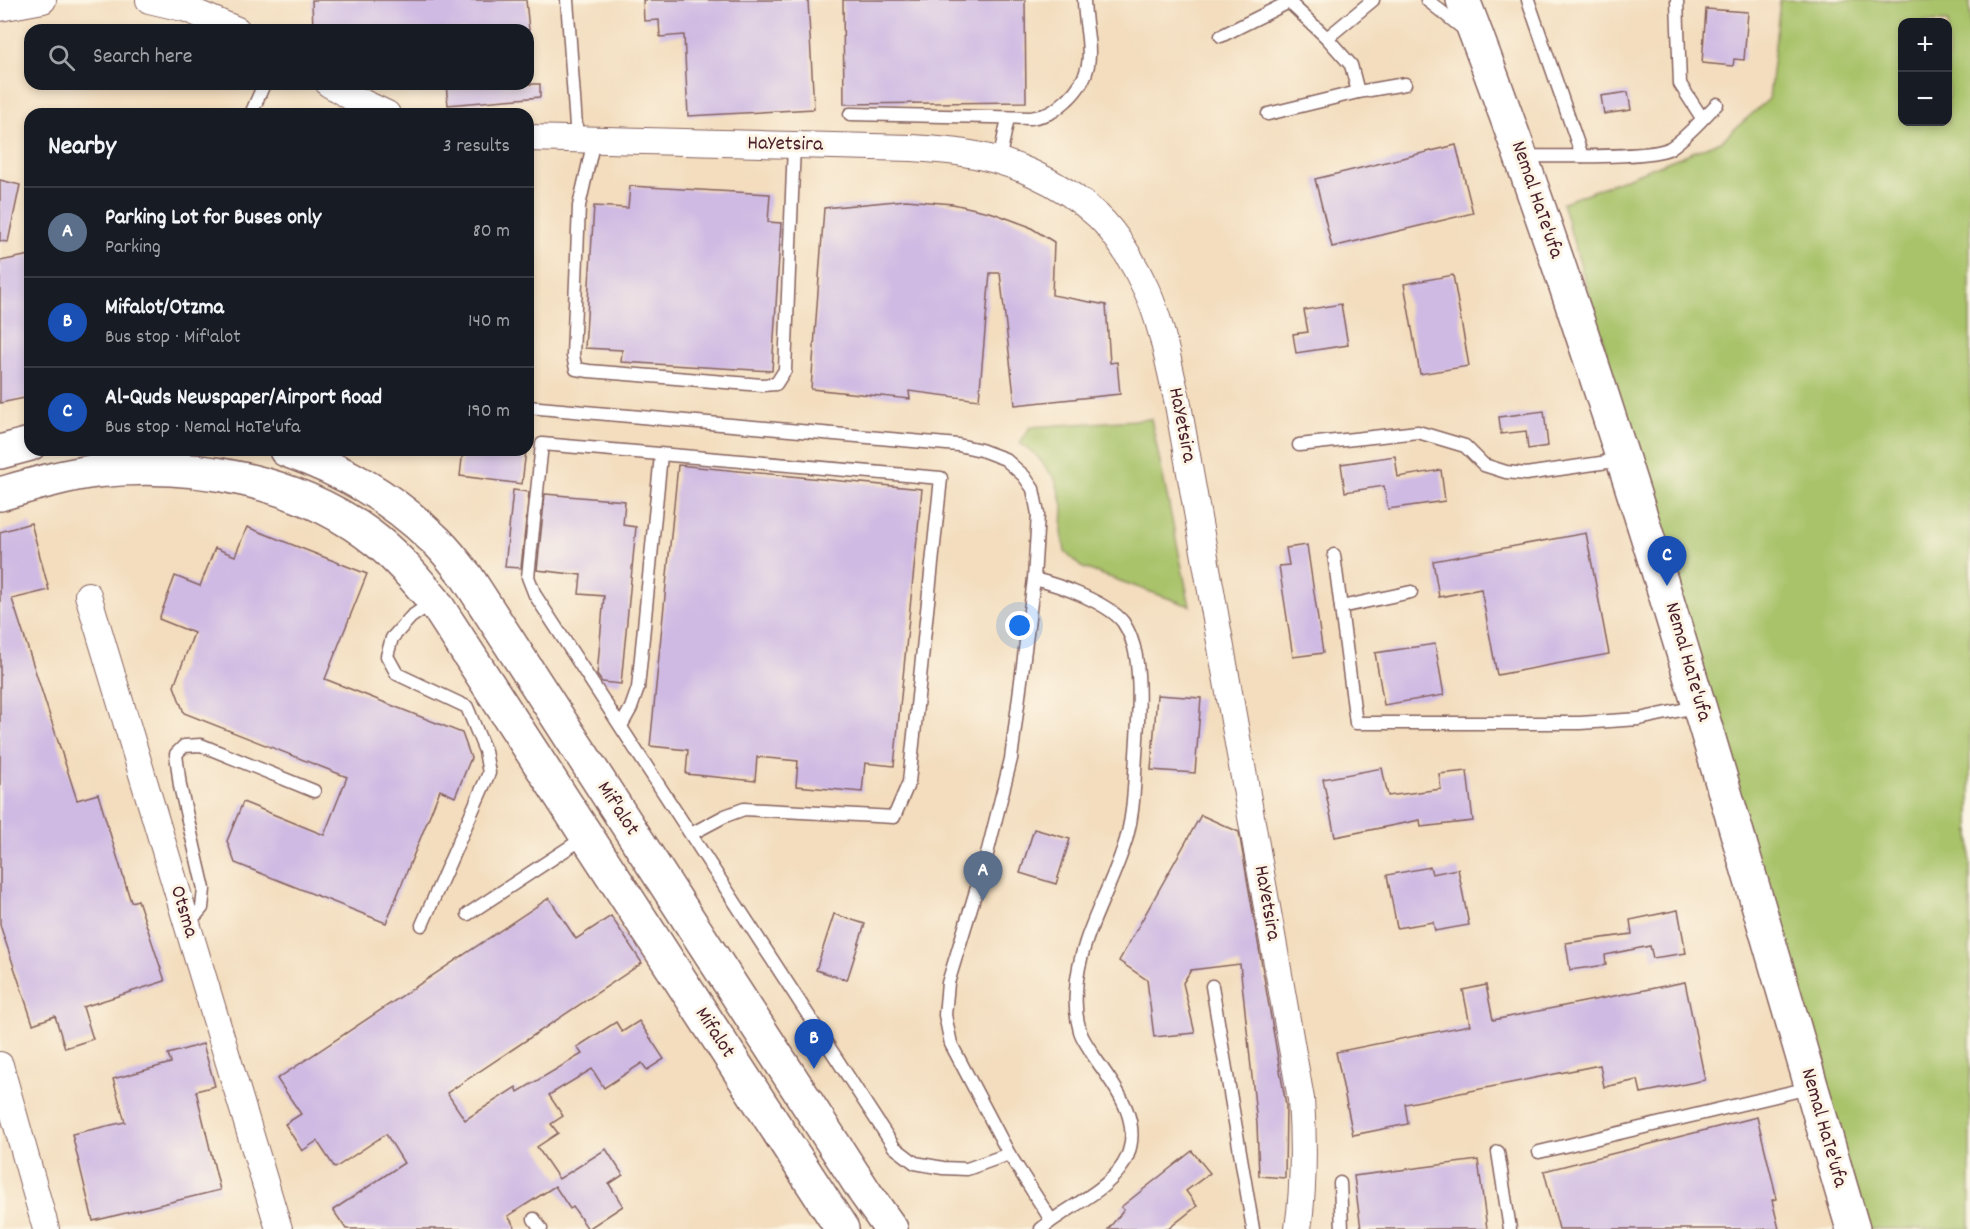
<!DOCTYPE html>
<html lang="en">
<head>
<meta charset="utf-8">
<style>
	body { margin:0; font-family:Dekko,sans-serif; background:#20242c; color:#f1f3f6 }
	.controls { position:absolute; right:18px; top:18px; display:grid; overflow:hidden; border-radius:12px; box-shadow:0 3px 9px #0003 }
	.controls button { width:54px; height:54px; display:grid; place-items:center; padding:0; border:0; border-bottom:2px solid #363941; background:#171b24; color:#f1f3f6; font:30px sans-serif }
	.you { position:absolute; left:1020px; top:626px; width:21px; height:21px; margin:-15px; border:4px solid #fff; border-radius:50%; background:#1a73e8; box-shadow:0 0 0 9px #1a73e833 }
	.badge { display:grid; place-items:center; width:39px; height:39px; border-radius:50%; background:#d690ce; color:#fff; font-size:20px; font-weight:700 }
	.pin { position:absolute; translate:-50% -50px; filter:drop-shadow(0 2px 3px #0008) }
	.pin::after { content:''; position:absolute; top:32px; width:21px; height:18px; background:inherit; clip-path:polygon(0 0,100% 0,50% 100%) }
	.list { margin:0; padding:0; list-style:none }
	h2 { display:flex; justify-content:space-between; align-items:center; height:78px; margin:0; padding:0 24px; font-size:26px }
	h2 small { font-size:20px; font-weight:400; color:#9ea1a6 }
	.list li { display:grid; grid-template-columns:39px 1fr auto; gap:18px; align-items:center; box-sizing:border-box; height:90px; padding:0 24px; border-top:2px solid #363941 }
	.list b { display:block; font-size:22px; white-space:nowrap }
	.list p { margin:0; font-size:20px; white-space:nowrap; color:#9ea1a6 }
	.list em { font-size:20px; font-style:normal; color:#9ea1a6 }
	.icon { flex:none; width:33px; height:33px; fill:none; stroke:currentColor; stroke-width:2; stroke-linecap:round; stroke-linejoin:round }
	.map { position:relative; flex:none; width:1970px; height:1229px; overflow:hidden }
	.search { position:absolute; background:#171b24; box-shadow:0 3px 9px #0003; left:24px; top:24px; width:510px; height:66px; display:flex; align-items:center; gap:15px; box-sizing:border-box; padding:0 21px; border-radius:18px; color:#9ea1a6; font-size:22px }
	.panel { position:absolute; background:#171b24; box-shadow:0 3px 9px #0003; left:24px; top:108px; width:510px; height:348px; border-radius:18px }
	.map>svg:first-child { display:block }
	.green { fill:#a9c36a; stroke:#7a714a; stroke-width:1.5; fill-rule:evenodd }
	.building { fill:#cfbae3 }
	.lines { fill:none; stroke-linecap:round; stroke-linejoin:round }
	.lane-casing { stroke:#85625e; stroke-width:15 }
	.street-casing { stroke:#85625e; stroke-width:28 }
	.secondary-casing { stroke:#85625e; stroke-width:36 }
	.lane { stroke:#fff; stroke-width:12 }
	.street { stroke:#fff; stroke-width:26 }
	.secondary { stroke:#fff; stroke-width:33 }
	.labels { text-anchor:middle; dominant-baseline:central; stroke-width:6; stroke-linejoin:round; paint-order:stroke }
	.street-label { font-size:21px; fill:#4a1f2b; stroke:#fcf5e5 }
</style>
</head>
<body>
<div class="map">
<svg width="1970" height="1229" viewBox="0 0 1970 1229">
	<rect width="100%" height="100%" fill="#fcf5e5"/>
	<filter id="ink" filterUnits="userSpaceOnUse"><feTurbulence type="fractalNoise" baseFrequency=".0167" numOctaves="2"/><feDisplacementMap in="SourceGraphic" scale="12" xChannelSelector="R" yChannelSelector="G"/><feConvolveMatrix kernelMatrix="1 2 1 2 8 2 1 2 1" color-interpolation-filters="sRGB"/></filter>
	<filter id="wash" filterUnits="userSpaceOnUse"><feTurbulence type="fractalNoise" baseFrequency=".008" numOctaves="4" result="noise"/><feDisplacementMap in="SourceGraphic" scale="24" xChannelSelector="R" yChannelSelector="G"/><feGaussianBlur stdDeviation="1.35" result="paint"/><feColorMatrix in="noise" values="0 0 0 0 0 0 0 0 0 0 0 0 0 0 0 0 0 1.4 0 .05"/><feComposite in="paint" operator="in"/></filter>
	<g filter="url(#wash)">
		<rect width="100%" height="100%" fill="#f3ddbe"/>
		<!-- green -->
		<g class="green">
			<path d="M1780,0h190v1229h-104l-304,-1026 159,-62 48,-42zM1902,22h46v100h-46z"/>
			<polygon points="1151,419 1190,606 1081,567 1065,552 1062,533 1063,505 1055,479 1036,455 1020,443 1030,427"/>
		</g>
		<g id="blocks">
			<!-- building -->
			<g class="building">
				<polygon points="312,0 526,0 529,30 313,30"/>
				<polygon points="643,0 808,0 814,109 688,116 684,35 660,37 659,20 644,21"/>
				<polygon points="843,0 1025,0 1026,102 844,104"/>
				<polygon points="1706,9 1748,12 1744,60 1734,59 1733,66 1702,63"/>
				<polygon points="446,84 540,84 540,97 448,105"/>
				<polygon points="1628,92 1631,110 1604,114 1601,96"/>
				<polygon points="1456,145 1473,213 1332,247 1315,179"/>
				<polygon points="0,180 20,185 8,242 0,241"/>
				<polygon points="630,186 770,194 768,222 781,223 772,371 621,362 622,350 585,348 594,206 628,208"/>
				<polygon points="906,200 953,204 993,213 1028,226 1054,242 1052,295 1106,305 1110,363 1117,362 1120,394 1015,405 1000,273 990,273 979,400 909,391 910,399 811,389 824,208"/>
				<polygon points="30,255 30,397 0,403 0,261"/>
				<polygon points="1453,275 1469,366 1420,374 1404,284"/>
				<polygon points="1341,304 1348,345 1296,353 1293,334 1308,332 1304,310"/>
				<polygon points="1544,411 1548,446 1528,449 1526,431 1501,434 1499,417"/>
				<polygon points="463,450 526,450 522,484 460,476"/>
				<polygon points="1395,456 1398,477 1441,470 1445,501 1388,509 1384,486 1345,492 1341,464"/>
				<polygon points="678,465 922,489 894,766 865,763 862,792 796,786 798,761 757,757 755,781 686,774 688,750 650,746"/>
				<polygon points="513,490 529,492 521,568 505,567"/>
				<polygon points="545,494 625,501 623,525 636,527 621,684 602,682 597,675 604,596 579,594 581,575 537,570"/>
				<polygon points="31,523 49,590 12,599 77,800 98,794 131,902 138,900 165,981 83,1007 93,1039 65,1048 55,1016 33,1024 0,925 0,532"/>
				<polygon points="247,527 367,574 325,679 462,733 471,758 455,797 440,790 386,923 235,863 227,841 243,802 324,835 347,777 184,713 174,686 194,633 159,619 175,576 200,586 215,548 235,556"/>
				<polygon points="1586,533 1609,654 1497,675 1481,589 1439,597 1433,561"/>
				<polygon points="1307,545 1323,653 1293,657 1279,566 1289,565 1286,548"/>
				<polygon points="1435,644 1444,695 1384,705 1375,653"/>
				<polygon points="1157,695 1201,698 1195,773 1151,770"/>
				<polygon points="1382,768 1388,796 1441,789 1439,774 1467,771 1473,821 1421,827 1420,820 1335,837 1323,779"/>
				<polygon points="1201,815 1239,832 1286,1105 1285,1178 1259,1176 1257,1124 1240,964 1191,970 1183,983 1195,1033 1154,1037 1147,980 1119,961"/>
				<polygon points="1034,829 1070,839 1056,884 1020,873"/>
				<polygon points="1430,867 1432,874 1458,869 1469,925 1435,931 1433,922 1397,928 1387,875"/>
				<polygon points="549,898 576,939 611,916 642,963 447,1093 465,1120 516,1087 518,1092 582,1054 577,1047 616,1022 622,1032 639,1021 664,1059 647,1070 642,1063 604,1088 592,1069 549,1095 563,1116 551,1124 558,1133 537,1147 559,1179 606,1149 623,1175 609,1184 623,1206 588,1229 573,1207 570,1209 555,1186 508,1216 516,1229 346,1229 333,1210 404,1163 386,1134 335,1168 317,1141 302,1151 285,1124 301,1114 277,1079"/>
				<polygon points="1678,910 1686,953 1653,958 1650,946 1605,955 1606,965 1570,970 1566,943 1632,934 1630,920"/>
				<polygon points="834,914 865,924 847,980 816,970"/>
				<polygon points="1685,982 1705,1080 1641,1093 1638,1080 1604,1087 1600,1065 1405,1104 1408,1124 1353,1135 1336,1052 1470,1025 1463,990 1486,985 1493,1020"/>
				<polygon points="203,1044 215,1086 196,1091 220,1190 93,1221 72,1134 125,1122 113,1079 171,1063 168,1054"/>
				<polygon points="1757,1117 1777,1199 1772,1200 1779,1229 1559,1229 1544,1171"/>
				<polygon points="1192,1151 1210,1173 1186,1191 1197,1206 1168,1229 1108,1229 1124,1210 1121,1207"/>
				<polygon points="1478,1160 1487,1229 1361,1229 1354,1176"/>
			</g>
		</g>
	</g>
	<g filter="url(#ink)">
		<use href="#blocks" fill-opacity="0" stroke="#85625e" stroke-width="1.5"/>
		<g class="lines">
			<defs>
				<g id="lane">
					<polyline points="567,0 577,140"/>
					<polyline points="1427,0 1466,31"/>
					<polyline points="1528,0 1582,156"/>
					<polyline points="1677,0 1680,84 1702,118"/>
					<polyline points="1221,36 1289,2 1327,38 1351,65 1358,92"/>
					<polyline points="1327,38 1373,0"/>
					<polyline points="251,114 264,84"/>
					<path d="M850,114l181,4c20,-4 21,-5 36,-18 35,-33 18,-59 17,-100"/>
					<polyline points="1268,114 1358,92 1405,84"/>
					<polyline points="594,140 579,206 573,356 576,369 589,371 762,385 776,384 785,370 794,145"/>
					<path d="M1523,156c26,0 129,3 147,-8 17,-11 32,-29 47,-44"/>
					<polyline points="999,161 1008,118"/>
					<polyline points="528,407 958,445 981,450 1005,459 1024,476 1033,489 1038,514 1034,579 1011,759 986,858 948,983 945,1015 951,1044 1009,1154 1051,1220"/>
					<polyline points="1299,445 1418,432 1465,446 1484,465 1506,472 1526,474 1621,460"/>
					<polyline points="1334,555 1356,723 1580,723 1639,719 1700,706"/>
					<path d="M1034,579c25,6 73,23 89,43 6,9 11,23 13,34 5,33 2,66 0,99 -2,32 -2,64 -13,94 -15,46 -45,92 -47,142 -1,13 0,27 4,40 2,8 9,16 13,24 20,30 50,63 34,102 -13,32 -61,50 -86,72"/>
					<polyline points="1341,607 1411,592"/>
					<polyline points="621,726 631,708 638,688 661,455"/>
					<path d="M691,834l34,-18 19,-7 150,8 15,-35 32,-304 -399,-34 -14,133 7,18c120,184 239,368 359,552l21,16 28,5 24,1 42,-15"/>
					<polyline points="468,914 585,837"/>
					<polyline points="186,920 197,914 202,908 204,889 180,786 176,754 184,746 201,745 314,791"/>
					<polyline points="422,925 489,773 485,751 467,707 397,674 387,656 392,638 411,617 434,601"/>
					<polyline points="1212,986 1253,1229"/>
					<polyline points="1498,1152 1510,1229"/>
					<polyline points="1539,1152 1809,1088"/>
					<polyline points="1340,1183 1342,1229"/>
					<polyline points="534,1219 541,1229"/>
				</g>
				<g id="street">
					<polyline points="149,0 187,9 237,30"/>
					<polyline points="0,8 43,0"/>
					<polyline points="329,84 351,97 387,114"/>
					<path d="M528,138l384,10c16,1 31,2 46,4 51,7 102,29 140,64 19,18 37,49 48,73 16,34 22,74 31,110l124,700c3,44 3,87 -3,130"/>
					<polyline points="88,595 279,1229"/>
					<polyline points="0,1065 46,1229"/>
				</g>
				<g id="secondary">
					<path d="M1463,0c154,402 269,817 390,1229"/>
					<path d="M286,450c58,21 102,45 147,88 13,11 23,26 34,39l399,617 25,35"/>
					<polyline points="0,452 30,444"/>
					<path d="M0,494c32,-9 65,-19 97,-23 95,-10 205,9 281,71 21,17 38,37 56,59l408,628"/>
				</g>
			</defs>
			<!-- lane casing -->
			<use href="#lane" class="lane-casing"/>
			<!-- street casing -->
			<use href="#street" class="street-casing"/>
			<!-- secondary casing -->
			<use href="#secondary" class="secondary-casing"/>
			<!-- lane -->
			<use href="#lane" class="lane"/>
			<!-- street -->
			<use href="#street" class="street"/>
			<!-- secondary -->
			<use href="#secondary" class="secondary"/>
		</g>
	</g>
	<g class="labels">
		<!-- street labels -->
		<g class="street-label">
			<text transform="translate(785 145) rotate(1)">HaYetsira</text>
			<text transform="translate(1536 200) rotate(71)">Nemal HaTe'ufa</text>
			<text transform="translate(1181 425) rotate(79)">HaYetsira</text>
			<text transform="translate(1687 662) rotate(74)">Nemal HaTe'ufa</text>
			<text transform="translate(617 809) rotate(57)">Mif'alot</text>
			<text transform="translate(1266 903) rotate(80)">HaYetsira</text>
			<text transform="translate(183 912) rotate(73)">Otsma</text>
			<text transform="translate(714 1033) rotate(57)">Mifalot</text>
			<text transform="translate(1823 1128) rotate(74)">Nemal HaTe'ufa</text>
		</g>
	</g>
</svg>
<div class="controls">
<button>+</button>
<button>−</button>
</div>
<div class="you"></div>
<div class="pin badge" style="left:983px;top:901px;background:#5c6f8a">A</div>
<div class="pin badge" style="left:814px;top:1069px;background:#1a4fb4">B</div>
<div class="pin badge" style="left:1667px;top:586px;background:#1a4fb4">C</div>
<div class="search"><svg class="icon" aria-label="search" viewBox="0 0 24 24"><circle cx="10" cy="10" r="6"/><path d="M15 15l6 6"/></svg>Search here</div>
<section class="panel">
<h2>Nearby<small>3 results</small></h2>
<ul class="list">
<li><span class="badge" style="background:#5c6f8a">A</span><div><b>Parking Lot for Buses only</b><p>Parking</p></div><em>80 m</em></li>
<li><span class="badge" style="background:#1a4fb4">B</span><div><b>Mifalot/Otzma</b><p>Bus stop · Mif'alot</p></div><em>140 m</em></li>
<li><span class="badge" style="background:#1a4fb4">C</span><div><b>Al-Quds Newspaper/Airport Road</b><p>Bus stop · Nemal HaTe'ufa</p></div><em>190 m</em></li>
</ul>
</section>
</div>
</body>
</html>
